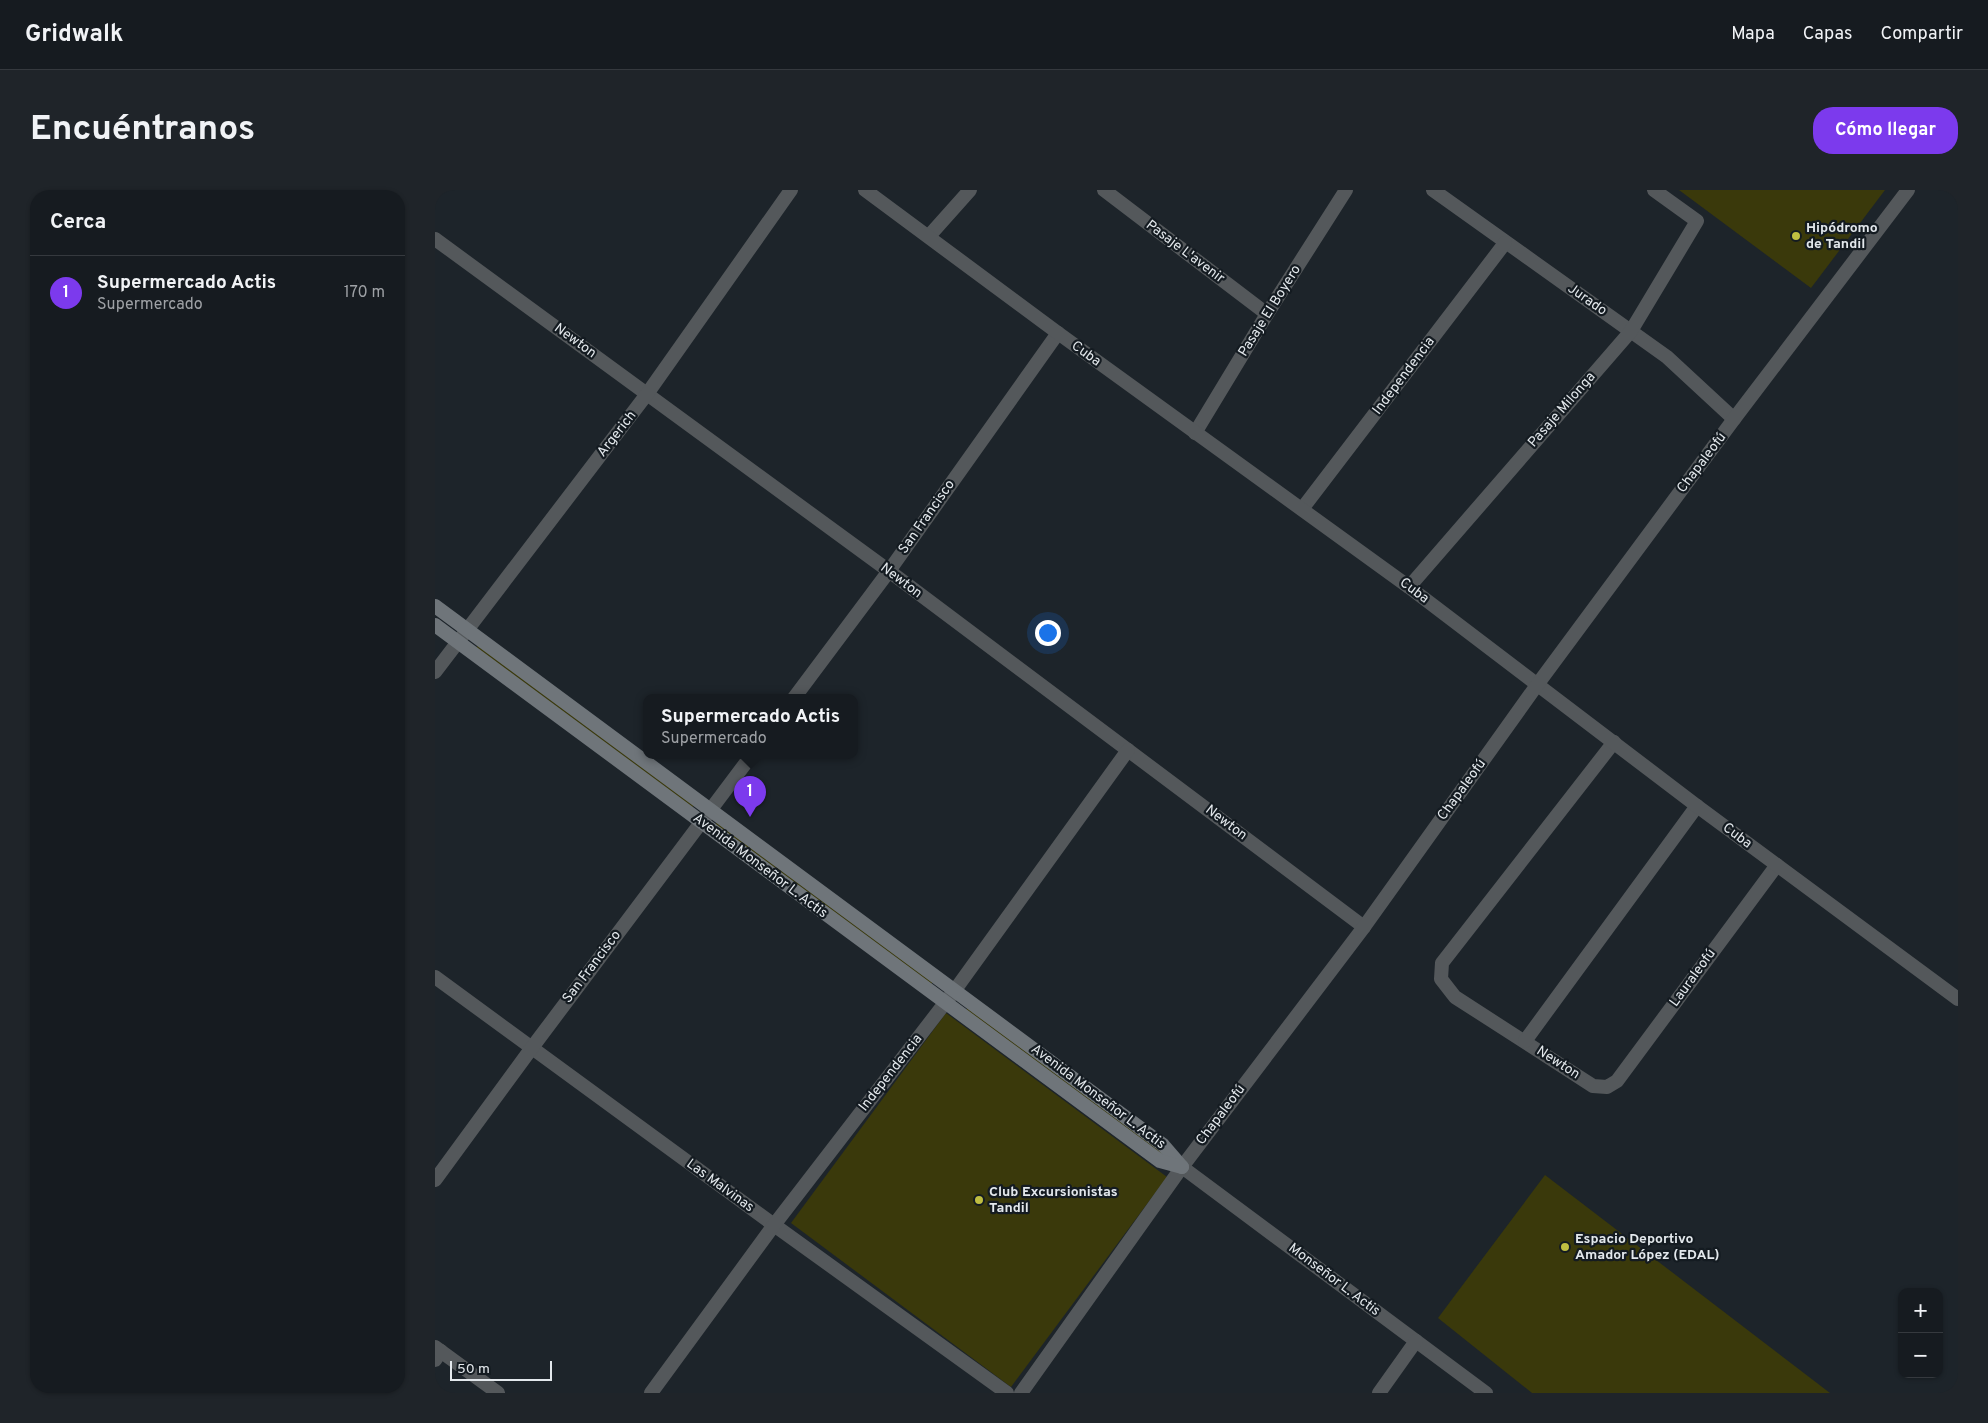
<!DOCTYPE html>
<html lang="es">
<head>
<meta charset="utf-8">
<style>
	body { margin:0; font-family:Overpass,sans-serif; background:#1f2429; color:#f1f3f6 }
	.controls { position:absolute; right:15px; bottom:15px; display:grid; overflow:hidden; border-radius:10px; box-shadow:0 1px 4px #0004 }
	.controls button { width:45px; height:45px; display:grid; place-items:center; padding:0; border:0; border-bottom:1px solid #35393e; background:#161b20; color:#f1f3f6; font:25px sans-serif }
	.scale { position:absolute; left:15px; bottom:12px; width:102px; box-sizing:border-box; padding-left:5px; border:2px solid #e3e8ec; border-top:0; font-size:14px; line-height:18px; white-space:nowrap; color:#e3e8ec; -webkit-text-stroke:4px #141b21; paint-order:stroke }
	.you { position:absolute; left:612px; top:442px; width:18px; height:18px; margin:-12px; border:4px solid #fff; border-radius:50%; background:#1a73e8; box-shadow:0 0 0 8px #1a73e833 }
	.badge { display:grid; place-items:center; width:32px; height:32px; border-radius:50%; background:#7c3aed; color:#fff; font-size:16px; font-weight:700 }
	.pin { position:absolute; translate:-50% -41px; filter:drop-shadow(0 1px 2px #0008) }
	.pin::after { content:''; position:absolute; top:26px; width:18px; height:15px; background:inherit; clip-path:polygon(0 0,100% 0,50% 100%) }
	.popup { position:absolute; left:208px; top:504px; width:215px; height:65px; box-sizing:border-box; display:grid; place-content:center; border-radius:10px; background:#161b20; filter:drop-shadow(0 1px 4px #0005); font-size:16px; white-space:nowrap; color:#9ea1a5 }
	.popup b { font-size:19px; color:#f1f3f6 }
	.popup::after { content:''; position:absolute; left:50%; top:100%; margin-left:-10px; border:10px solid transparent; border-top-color:#161b20 }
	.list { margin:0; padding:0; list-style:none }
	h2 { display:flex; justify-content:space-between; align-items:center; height:65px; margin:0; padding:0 20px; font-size:21px }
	h2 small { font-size:16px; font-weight:400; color:#9ea1a5 }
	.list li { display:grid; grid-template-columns:32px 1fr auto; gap:15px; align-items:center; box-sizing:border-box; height:75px; padding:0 20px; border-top:1px solid #35393e }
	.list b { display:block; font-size:19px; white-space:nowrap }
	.list p { margin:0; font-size:16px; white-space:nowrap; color:#9ea1a5 }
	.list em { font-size:16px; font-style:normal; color:#9ea1a5 }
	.map { position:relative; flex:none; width:1523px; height:1203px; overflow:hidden; border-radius:20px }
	header { display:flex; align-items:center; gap:30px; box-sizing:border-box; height:70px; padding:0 25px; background:#161b20; border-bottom:1px solid #35393e }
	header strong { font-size:24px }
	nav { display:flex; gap:28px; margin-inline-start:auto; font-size:18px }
	.intro { display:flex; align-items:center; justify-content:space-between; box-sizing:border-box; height:120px; padding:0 30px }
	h1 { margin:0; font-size:35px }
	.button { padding:12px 22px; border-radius:20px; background:#7c3aed; color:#fff; font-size:18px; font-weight:700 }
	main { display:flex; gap:30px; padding:0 30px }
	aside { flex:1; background:#161b20; border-radius:20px; box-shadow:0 1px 4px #0004 }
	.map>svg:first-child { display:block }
	.green { fill:#3a390b }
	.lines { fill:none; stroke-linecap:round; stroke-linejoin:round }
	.minor { stroke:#54585b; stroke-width:14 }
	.tertiary { stroke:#54585b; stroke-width:14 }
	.secondary { stroke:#6f757a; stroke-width:14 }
	.poi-dot { fill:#bfbe41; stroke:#141b21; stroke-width:2 }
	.labels { text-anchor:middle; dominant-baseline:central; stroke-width:4.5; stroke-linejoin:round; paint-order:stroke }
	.poi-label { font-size:14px; font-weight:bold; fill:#e3e8ec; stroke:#141b21; text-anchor:start }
	.street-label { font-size:14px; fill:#e3e8ec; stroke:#141b21 }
</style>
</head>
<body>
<header>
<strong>Gridwalk</strong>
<nav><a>Mapa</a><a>Capas</a><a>Compartir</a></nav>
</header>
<div class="intro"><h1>Encuéntranos</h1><a class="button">Cómo llegar</a></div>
<main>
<aside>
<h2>Cerca<small></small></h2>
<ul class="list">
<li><span class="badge">1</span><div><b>Supermercado Actis</b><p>Supermercado</p></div><em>170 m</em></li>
</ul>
</aside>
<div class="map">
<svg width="1523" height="1203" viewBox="0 0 1523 1203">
	<rect width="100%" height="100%" fill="#1d242a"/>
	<!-- green -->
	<g class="green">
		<polygon points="1244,0 1450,0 1376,98"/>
		<polygon points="44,454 260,614 257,618 41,458"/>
		<polygon points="282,632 498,792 495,796 279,636"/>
		<polygon points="533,817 738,968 735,972 530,821"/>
		<polygon points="511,823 732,987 576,1197 356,1033"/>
		<polygon points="1110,985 1395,1203 1097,1203 1003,1128"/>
	</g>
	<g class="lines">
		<!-- minor -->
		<g class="minor">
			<polyline points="669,0 832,124"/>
			<polyline points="998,0 1232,167 1299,229"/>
			<polyline points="494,46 535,0"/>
			<polyline points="0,49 454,381 929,737"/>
			<polyline points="760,243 832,124 911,0"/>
			<polyline points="867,319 1070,53"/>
			<polyline points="974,397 1196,141 1262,31 1219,0"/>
			<polyline points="0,482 212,204 356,0"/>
			<polyline points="359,508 454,381 623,143"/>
			<polyline points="1179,552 1007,773 1006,789 1020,807 1158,896 1172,897 1182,891 1342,675"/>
			<polyline points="0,787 339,1035 572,1203"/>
			<polyline points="1090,851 1262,616"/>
			<polyline points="747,977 1051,1203"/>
			<polyline points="0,990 96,859 316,566"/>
			<polyline points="0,1170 6,1161"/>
			<polyline points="216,1203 339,1035 520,800 693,560"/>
			<polyline points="944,1203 981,1151"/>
		</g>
		<!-- tertiary -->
		<g class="tertiary">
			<polyline points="430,0 623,143 974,397 1262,616 1523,809"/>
			<polyline points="0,1157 63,1203"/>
			<polyline points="586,1203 747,977 929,737 1102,495 1299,229 1473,0"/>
		</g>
		<!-- secondary -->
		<g class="secondary">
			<polyline points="0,416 728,955 747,977"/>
			<polyline points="0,435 725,971 747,977"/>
		</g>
	</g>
	<!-- markers -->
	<g class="poi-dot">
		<circle cx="1361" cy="46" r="5"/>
		<circle cx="544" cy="1010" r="5"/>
		<circle cx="1130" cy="1057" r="5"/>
	</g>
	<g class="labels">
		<!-- poi labels -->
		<g class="poi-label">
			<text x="1371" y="38">Hipódromo<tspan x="1371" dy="16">de Tandil</tspan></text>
			<text x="554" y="1002">Club Excursionistas<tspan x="554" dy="16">Tandil</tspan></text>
			<text x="1140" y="1049">Espacio Deportivo<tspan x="1140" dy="16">Amador López (EDAL)</tspan></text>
		</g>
		<!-- street labels -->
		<g class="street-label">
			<text transform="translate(750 62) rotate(37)">Pasaje L'avenir</text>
			<text transform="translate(1152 110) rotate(35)">Jurado</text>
			<text transform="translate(835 121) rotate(-58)">Pasaje El Boyero</text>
			<text transform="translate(140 151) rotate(36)">Newton</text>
			<text transform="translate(651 164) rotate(36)">Cuba</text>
			<text transform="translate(969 186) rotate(-53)">Independencia</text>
			<text transform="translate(1127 220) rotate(-49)">Pasaje Milonga</text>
			<text transform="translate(182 244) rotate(-52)">Argerich</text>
			<text transform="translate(1267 273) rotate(-53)">Chapaleofú</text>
			<text transform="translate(492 327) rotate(-55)">San Francisco</text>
			<text transform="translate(466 391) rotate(37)">Newton</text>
			<text transform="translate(979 401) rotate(37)">Cuba</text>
			<text transform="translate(1027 600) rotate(-54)">Chapaleofú</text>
			<text transform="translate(791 633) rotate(37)">Newton</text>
			<text transform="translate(1302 646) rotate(37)">Cuba</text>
			<text transform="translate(325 676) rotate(37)">Avenida Monseñor L. Actis</text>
			<text transform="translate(157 777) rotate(-53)">San Francisco</text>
			<text transform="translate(1258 788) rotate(-54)">Lauraleofú</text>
			<text transform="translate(1123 873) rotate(33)">Newton</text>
			<text transform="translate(456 883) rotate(-52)">Independencia</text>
			<text transform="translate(663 907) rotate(37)">Avenida Monseñor L. Actis</text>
			<text transform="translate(786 925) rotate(-53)">Chapaleofú</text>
			<text transform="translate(285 996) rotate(36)">Las Malvinas</text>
			<text transform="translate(899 1090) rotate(37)">Monseñor L. Actis</text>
		</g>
	</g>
</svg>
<div class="controls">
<button>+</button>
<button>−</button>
</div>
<div class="scale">50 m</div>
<div class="you"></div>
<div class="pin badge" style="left:315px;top:627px">1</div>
<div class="popup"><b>Supermercado Actis</b>Supermercado</div>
</div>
</main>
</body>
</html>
